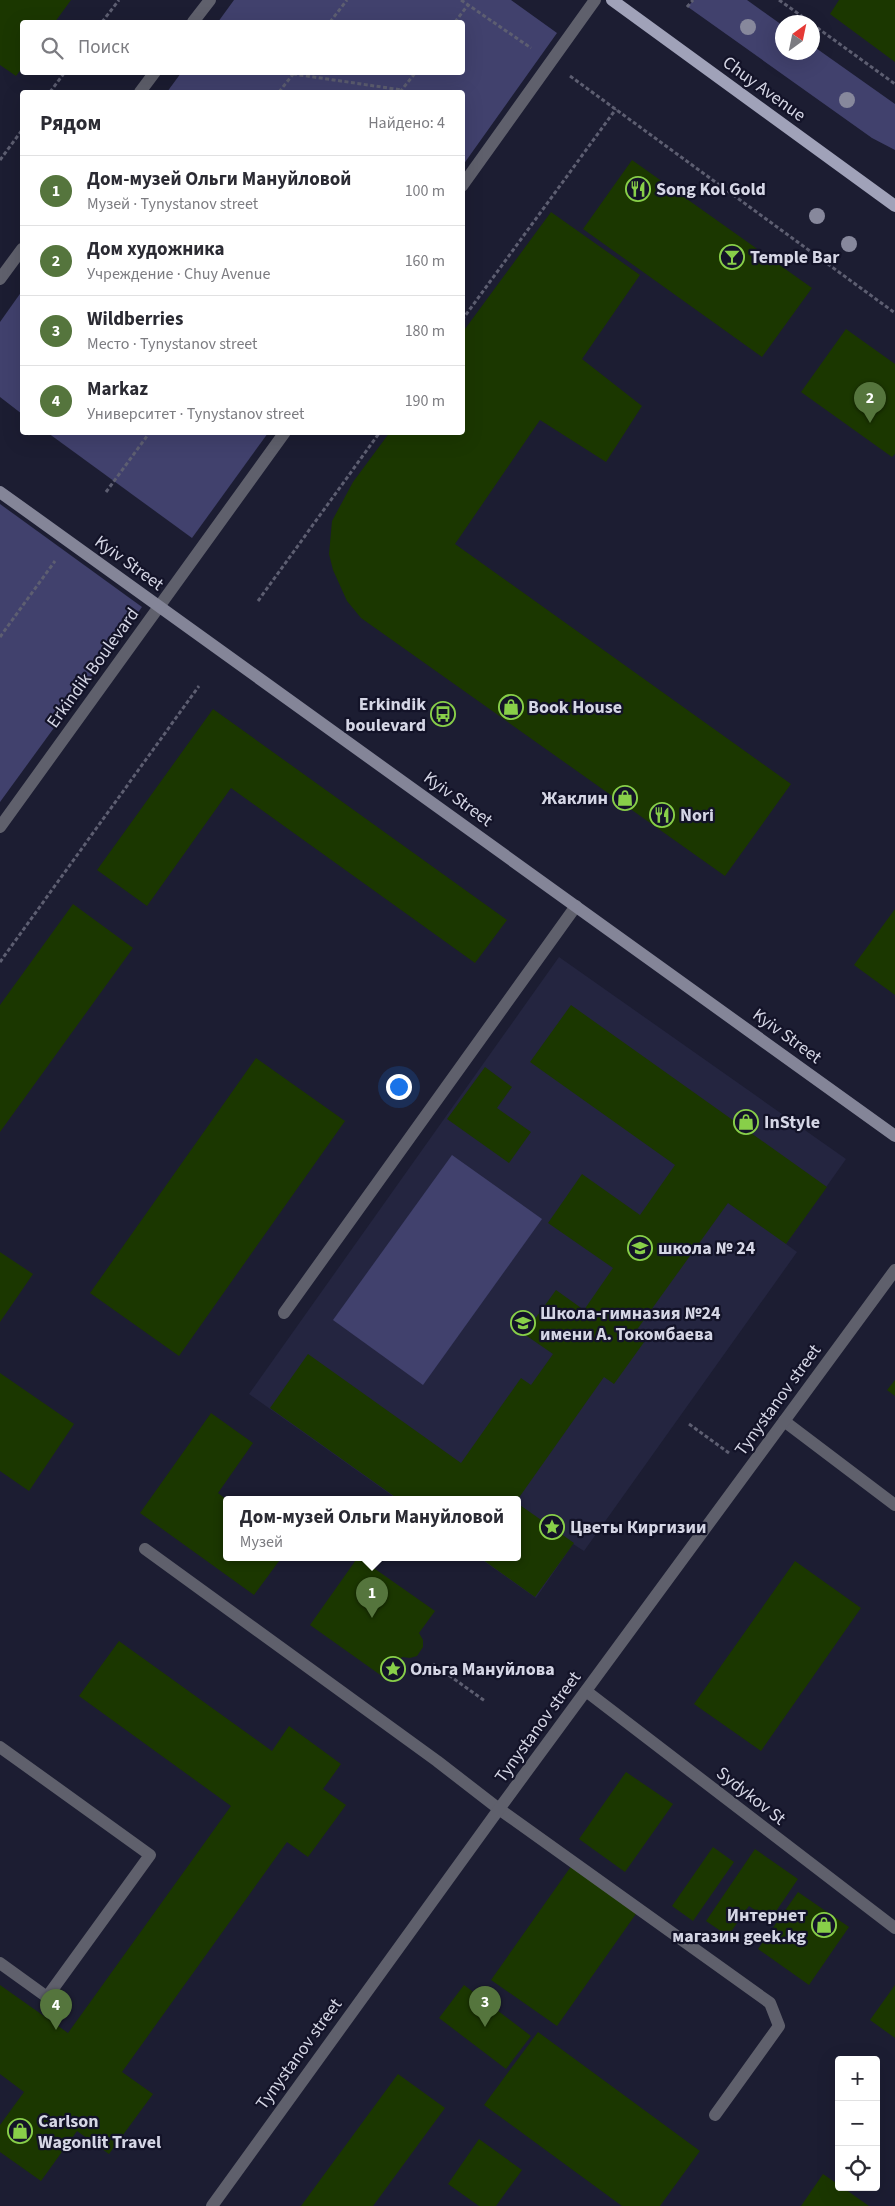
<!DOCTYPE html>
<html lang="ru">
<head>
<meta charset="utf-8">
<style>
	body { margin:0; font-family:"Source Sans 3",sans-serif; background:#f2f2f3; color:#2b2b33 }
	.controls { position:absolute; right:15px; bottom:15px; display:grid; overflow:hidden; border-radius:5px; box-shadow:0 5px 20px #0002 }
	.controls button { width:45px; height:45px; display:grid; place-items:center; padding:0; border:0; border-bottom:1px solid #e1e1e2; background:#fff; color:#2b2b33; font:25px sans-serif }
	.compass { position:absolute; left:775px; top:15px; width:45px; height:45px; border-radius:50%; background:#fff; box-shadow:0 5px 20px #0002; rotate:33deg }
	.you { position:absolute; left:398px; top:1086px; width:18px; height:18px; margin:-12px; border:4px solid #fff; border-radius:50%; background:#1a73e8; box-shadow:0 0 0 8px #1a73e833 }
	.badge { display:grid; place-items:center; width:32px; height:32px; border-radius:50%; background:#55753d; color:#fff; font-size:16px; font-weight:700 }
	.pin { position:absolute; translate:-50% -41px; filter:drop-shadow(0 1px 2px #0008) }
	.pin::after { content:''; position:absolute; top:26px; width:18px; height:15px; background:inherit; clip-path:polygon(0 0,100% 0,50% 100%) }
	.popup { position:absolute; left:223px; top:1496px; width:298px; height:65px; box-sizing:border-box; display:grid; place-content:center; border-radius:5px; background:#fff; filter:drop-shadow(0 1px 4px #0005); font-size:16px; white-space:nowrap; color:#7c7c81 }
	.popup b { font-size:19px; color:#2b2b33 }
	.popup::after { content:''; position:absolute; left:50%; top:100%; margin-left:-10px; border:10px solid transparent; border-top-color:#fff }
	.list { margin:0; padding:0; list-style:none }
	h2 { display:flex; justify-content:space-between; align-items:center; height:65px; margin:0; padding:0 20px; font-size:21px }
	h2 small { font-size:16px; font-weight:400; color:#7c7c81 }
	.list li { display:grid; grid-template-columns:32px 1fr auto; gap:15px; align-items:center; box-sizing:border-box; height:70px; padding:0 20px; border-top:1px solid #e1e1e2 }
	.list b { display:block; font-size:19px; white-space:nowrap }
	.list p { margin:0; font-size:16px; white-space:nowrap; color:#7c7c81 }
	.list em { font-size:16px; font-style:normal; color:#7c7c81 }
	.icon { flex:none; width:28px; height:28px; fill:none; stroke:currentColor; stroke-width:2; stroke-linecap:round; stroke-linejoin:round }
	.map { position:relative; flex:none; width:895px; height:2206px; overflow:hidden }
	.search { position:absolute; background:#fff; box-shadow:0 5px 20px #0002; left:20px; top:20px; width:445px; height:55px; display:flex; align-items:center; gap:12px; box-sizing:border-box; padding:0 18px; border-radius:5px; color:#7c7c81; font-size:19px }
	.panel { position:absolute; background:#fff; box-shadow:0 5px 20px #0002; left:20px; top:90px; width:445px; height:345px; border-radius:5px }
	.map>svg:first-child { display:block }
	.built { fill:#242540 }
	.green { fill:#41416d }
	.building { fill:#1b3700 }
	.lines { fill:none; stroke-linecap:round; stroke-linejoin:round }
	.path { stroke:#5d5e71; stroke-width:3; stroke-dasharray:4 2.5; stroke-linecap:butt }
	.service { stroke:#5f606c; stroke-width:12 }
	.minor { stroke:#5f606c; stroke-width:12 }
	.tertiary { stroke:#5f606c; stroke-width:12 }
	.secondary { stroke:#848598; stroke-width:12 }
	.primary { stroke:#a0a2b9; stroke-width:12 }
	.tree { fill:#87889c }
	.labels { text-anchor:middle; dominant-baseline:central; stroke-width:4.5; stroke-linejoin:round; paint-order:stroke }
	.street-label { font-size:18px; fill:#d5d6e5; stroke:#131328 }
	.poi-label { font-size:18px; font-weight:bold; fill:#d5d6e5; stroke:#131328; text-anchor:start }
</style>
</head>
<body>
<div class="map">
<svg width="895" height="2206" viewBox="0 0 895 2206">
	<rect width="100%" height="100%" fill="#1c1d32"/>
	<!-- built -->
	<polygon class="built" points="559,957 846,1159 786,1244 797,1252 584,1551 573,1544 536,1598 478,1557 517,1557 517,1499 397,1499 249,1394"/>
	<!-- green -->
	<g class="green">
		<polygon points="234,0 511,0 557,33 463,165 462,92 167,92 181,73 462,72 462,22 218,22"/>
		<polygon points="693,0 747,0 782,25 782,52 812,52 813,46 895,104 895,150 872,138 688,7"/>
		<polygon points="22,291 22,414 0,397 0,322"/>
		<polygon points="48,433 268,433 192,538"/>
		<polygon points="0,504 142,607 0,802"/>
		<polygon points="452,1155 542,1219 423,1385 333,1320"/>
	</g>
	<!-- building -->
	<g class="building">
		<polygon points="0,0 71,0 55,22 22,22 22,68 16,76 0,65"/>
		<polygon points="839,0 895,0 895,62 830,14"/>
		<polygon points="632,160 812,288 762,357 583,229"/>
		<polygon points="551,212 640,275 582,359 642,406 606,462 540,420 455,544 791,784 725,876 361,618 347,601 333,570 329,554 332,521 353,482 390,432 462,432 462,333"/>
		<polygon points="846,329 895,364 895,454 892,457 801,392"/>
		<polygon points="213,709 507,920 475,963 231,788 147,906 97,870"/>
		<polygon points="73,904 133,948 0,1132 0,1005"/>
		<polygon points="895,909 895,995 854,965"/>
		<polygon points="571,1005 827,1187 786,1244 728,1203 636,1331 647,1338 614,1384 604,1377 518,1499 398,1499 270,1408 308,1354 461,1463 521,1378 531,1385 553,1354 524,1334 556,1290 584,1310 613,1268 548,1223 582,1174 640,1215 675,1165 530,1062"/>
		<polygon points="256,1058 345,1121 179,1356 90,1293"/>
		<polygon points="485,1067 512,1087 497,1108 531,1132 509,1163 447,1119"/>
		<polygon points="0,1252 33,1274 0,1322"/>
		<polygon points="0,1373 74,1424 29,1491 0,1471"/>
		<polygon points="895,1380 895,1396 887,1390"/>
		<polygon points="211,1413 253,1443 218,1493 227,1500 227,1557 282,1557 254,1595 140,1513"/>
		<polygon points="517,1503 574,1543 535,1597 479,1557 517,1557"/>
		<polygon points="358,1557 435,1611 419,1633 423,1640 423,1647 417,1656 410,1658 402,1657 386,1679 310,1625"/>
		<polygon points="795,1561 861,1608 761,1751 694,1704"/>
		<polygon points="119,1641 272,1751 289,1726 341,1764 323,1789 346,1805 308,1857 287,1842 122,2072 153,2094 109,2154 77,2131 41,2181 0,2152 0,2125 24,2092 0,2074 0,1985 68,2033 231,1806 79,1696"/>
		<polygon points="626,1772 673,1804 625,1872 579,1839"/>
		<polygon points="713,1847 734,1862 693,1921 672,1906"/>
		<polygon points="755,1849 798,1879 770,1920 749,1906 728,1936 706,1921"/>
		<polygon points="572,1865 638,1911 557,2026 491,1980"/>
		<polygon points="798,1892 849,1927 809,1985 758,1949"/>
		<polygon points="464,1985 531,2036 506,2069 439,2018"/>
		<polygon points="895,1985 895,2038 870,2020"/>
		<polygon points="538,2032 700,2151 660,2206 622,2206 484,2105"/>
		<polygon points="398,2074 445,2108 373,2206 301,2206"/>
		<polygon points="479,2139 522,2170 496,2206 479,2206 448,2184"/>
		<polygon points="823,2174 839,2185 839,2187 842,2187 869,2206 801,2206"/>
	</g>
	<g class="lines">
		<!-- path -->
		<g class="path">
			<polyline points="461,0 531,48"/>
			<polyline points="779,0 810,22"/>
			<polyline points="687,7 693,0"/>
			<polyline points="102,22 119,0"/>
			<polyline points="330,22 347,0"/>
			<polyline points="455,22 468,5"/>
			<polyline points="812,24 895,84"/>
			<polyline points="293,74 402,90"/>
			<polyline points="570,76 895,313"/>
			<polyline points="50,92 65,72"/>
			<polyline points="279,92 294,73"/>
			<polyline points="400,92 416,72"/>
			<polyline points="0,160 22,130"/>
			<polyline points="462,320 616,109"/>
			<polyline points="28,435 29,432"/>
			<polyline points="106,492 150,432"/>
			<polyline points="258,601 380,432"/>
			<polyline points="0,637 55,561"/>
			<polyline points="0,962 199,686"/>
			<polyline points="689,1424 729,1453"/>
			<polyline points="433,1664 485,1701"/>
		</g>
		<!-- service -->
		<g class="service">
			<polyline points="284,1313 576,906"/>
			<polyline points="784,1421 895,1505"/>
			<polyline points="145,1549 437,1761 499,1809 770,2003 779,2026 715,2115"/>
			<polyline points="586,1691 895,1928"/>
			<polyline points="0,1747 150,1855 47,1997 0,1963"/>
		</g>
		<!-- minor -->
		<polyline class="minor" points="212,2206 499,1809 895,1270"/>
		<!-- tertiary -->
		<g class="tertiary">
			<polyline points="193,22 210,0"/>
			<polyline points="140,92 155,72"/>
			<polyline points="462,186 595,0"/>
			<polyline points="0,279 22,249"/>
			<polyline points="0,827 285,432"/>
		</g>
		<!-- secondary -->
		<polyline class="secondary" points="0,492 895,1136"/>
		<!-- primary -->
		<polyline class="primary" points="612,0 895,206"/>
	</g>
	<!-- trees -->
	<g class="tree">
		<circle cx="748" cy="27" r="8"/>
		<circle cx="847" cy="100" r="8"/>
		<circle cx="817" cy="216" r="8"/>
		<circle cx="849" cy="244" r="8"/>
	</g>
	<!-- icons -->
	<defs>
		<symbol id="restaurant-ring" viewBox="-11 -11 22 22"><circle r="9.5" fill="#131328" stroke="#88cf49" stroke-width="1.5"/><path d="M-5-6h1v4h1v-4h1v4h1v-4h1v5L-1.5 .5V6h-2V.5L-5-1ZM5-6V6H3V1.5H1.5Q1.5-4 5-6Z" fill="#88cf49"/></symbol>
		<symbol id="bar-ring" viewBox="-11 -11 22 22"><circle r="9.5" fill="#131328" stroke="#88cf49" stroke-width="1.5"/><path d="M-6-5H6L.8 .8V4.5H3.5V6h-7V4.5H-.8V.8Z" fill="#88cf49"/></symbol>
		<symbol id="shop-ring" viewBox="-11 -11 22 22"><circle r="9.5" fill="#131328" stroke="#88cf49" stroke-width="1.5"/><path d="M-5-2.5h2.3a2.7 3.5 0 0 1 5.4 0H5L5.5 6h-11ZM-1.5-2.5h3a1.5 2.3 0 0 0-3 0Z" fill="#88cf49"/></symbol>
		<symbol id="bus-ring" viewBox="-11 -11 22 22"><circle r="9.5" fill="#131328" stroke="#88cf49" stroke-width="1.5"/><path d="M-5-6H5V4H4V6H2V4H-2V6H-4V4H-5ZM-3.5-4V0h7V-4ZM-3.5 1.2v1.5H-2V1.2ZM2 1.2v1.5H3.5V1.2Z" fill="#88cf49"/></symbol>
		<symbol id="school-ring" viewBox="-11 -11 22 22"><circle r="9.5" fill="#131328" stroke="#88cf49" stroke-width="1.5"/><path d="M0-5L7-2L0 1L-7-2ZM-4 1L0 2.5L4 1V4Q0 6-4 4Z" fill="#88cf49"/></symbol>
		<symbol id="sight-ring" viewBox="-11 -11 22 22"><circle r="9.5" fill="#131328" stroke="#88cf49" stroke-width="1.5"/><path d="M0-6L1.8-2.2L6-1.7L2.9 1.2L3.7 5.4L0 3.3L-3.7 5.4L-2.9 1.2L-6-1.7L-1.8-2.2Z" fill="#88cf49"/></symbol>
	</defs>
	<g fill-rule="evenodd">
		<use href="#restaurant-ring" x="624" y="175" width="28" height="28"/>
		<use href="#bar-ring" x="718" y="243" width="28" height="28"/>
		<use href="#shop-ring" x="497" y="693" width="28" height="28"/>
		<use href="#bus-ring" x="429" y="700" width="28" height="28"/>
		<use href="#shop-ring" x="611" y="784" width="28" height="28"/>
		<use href="#restaurant-ring" x="648" y="801" width="28" height="28"/>
		<use href="#shop-ring" x="732" y="1108" width="28" height="28"/>
		<use href="#school-ring" x="626" y="1234" width="28" height="28"/>
		<use href="#school-ring" x="509" y="1309" width="28" height="28"/>
		<use href="#sight-ring" x="538" y="1513" width="28" height="28"/>
		<use href="#sight-ring" x="379" y="1655" width="28" height="28"/>
		<use href="#shop-ring" x="810" y="1911" width="28" height="28"/>
		<use href="#shop-ring" x="6" y="2117" width="28" height="28"/>
	</g>
	<g class="labels">
		<!-- street labels -->
		<g class="street-label">
			<text transform="translate(764 89) rotate(36)">Chuy Avenue</text>
			<text transform="translate(129 563) rotate(36)">Kyiv Street</text>
			<text transform="translate(93 668) rotate(-54)">Erkindik Boulevard</text>
			<text transform="translate(458 799) rotate(36)">Kyiv Street</text>
			<text transform="translate(787 1036) rotate(36)">Kyiv Street</text>
			<text transform="translate(778 1400) rotate(-54)">Tynystanov street</text>
			<text transform="translate(538 1727) rotate(-54)">Tynystanov street</text>
			<text transform="translate(751 1796) rotate(38)">Sydykov St</text>
			<text transform="translate(299 2054) rotate(-54)">Tynystanov street</text>
		</g>
		<!-- poi labels -->
		<g class="poi-label">
			<text x="656" y="189">Song Kol Gold</text>
			<text x="750" y="257">Temple Bar</text>
			<text x="426" y="704" text-anchor="end">Erkindik<tspan x="426" dy="21">boulevard</tspan></text>
			<text x="528" y="707">Book House</text>
			<text x="608" y="798" text-anchor="end">Жаклин</text>
			<text x="680" y="815">Nori</text>
			<text x="764" y="1122">InStyle</text>
			<text x="658" y="1248">школа № 24</text>
			<text x="540" y="1313">Школа-гимназия №24<tspan x="540" dy="21">имени А. Токомбаева</tspan></text>
			<text x="570" y="1527">Цветы Киргизии</text>
			<text x="410" y="1669">Ольга Мануйлова</text>
			<text x="806" y="1915" text-anchor="end">Интернет<tspan x="806" dy="21">магазин geek.kg</tspan></text>
			<text x="38" y="2121">Carlson<tspan x="38" dy="21">Wagonlit Travel</tspan></text>
		</g>
	</g>
</svg>
<div class="controls">
<button>+</button>
<button>−</button>
<button><svg class="icon" aria-label="locate" viewBox="0 0 24 24"><circle cx="12" cy="12" r="6"/><path d="M12 2v4M12 18v4M2 12h4M18 12h4"/></svg></button>
</div>
<svg class="compass" viewBox="-18 -18 36 36"><path d="M0-13l5 13h-10z" fill="#e53935"/><path d="M0 13l5-13h-10z" fill="#7c7c81"/></svg>
<div class="you"></div>
<div class="pin badge" style="left:372px;top:1618px">1</div>
<div class="popup"><b>Дом-музей Ольги Мануйловой</b>Музей</div>
<div class="pin badge" style="left:870px;top:423px">2</div>
<div class="pin badge" style="left:485px;top:2027px">3</div>
<div class="pin badge" style="left:56px;top:2030px">4</div>
<div class="search"><svg class="icon" aria-label="search" viewBox="0 0 24 24"><circle cx="10" cy="10" r="6"/><path d="M15 15l6 6"/></svg>Поиск</div>
<section class="panel">
<h2>Рядом<small>Найдено: 4</small></h2>
<ul class="list">
<li><span class="badge">1</span><div><b>Дом-музей Ольги Мануйловой</b><p>Музей · Tynystanov street</p></div><em>100 m</em></li>
<li><span class="badge">2</span><div><b>Дом художника</b><p>Учреждение · Chuy Avenue</p></div><em>160 m</em></li>
<li><span class="badge">3</span><div><b>Wildberries</b><p>Место · Tynystanov street</p></div><em>180 m</em></li>
<li><span class="badge">4</span><div><b>Markaz</b><p>Университет · Tynystanov street</p></div><em>190 m</em></li>
</ul>
</section>
</div>
</body>
</html>
